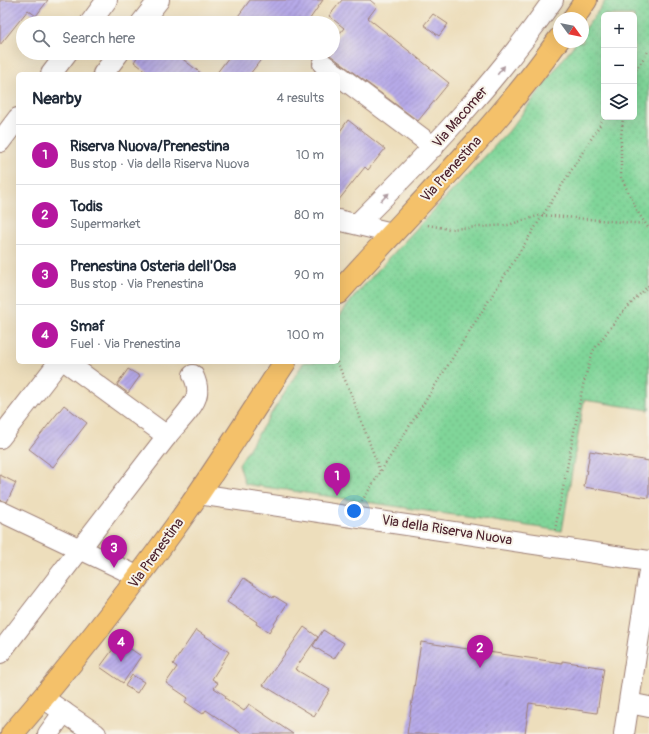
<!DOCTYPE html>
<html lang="en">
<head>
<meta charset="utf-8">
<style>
	body { margin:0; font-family:Pangolin,sans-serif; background:#f2f2f3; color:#1f2937 }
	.controls { position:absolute; right:12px; top:12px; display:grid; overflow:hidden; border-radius:6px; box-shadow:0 4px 16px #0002 }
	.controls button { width:36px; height:36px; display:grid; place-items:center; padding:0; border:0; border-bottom:1px solid #e0e1e3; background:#fff; color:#1f2937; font:20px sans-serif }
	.compass { position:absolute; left:553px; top:12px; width:36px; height:36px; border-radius:50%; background:#fff; box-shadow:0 4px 16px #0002; rotate:123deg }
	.you { position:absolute; left:354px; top:511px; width:14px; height:14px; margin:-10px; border:3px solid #fff; border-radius:50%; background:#1a73e8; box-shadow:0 0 0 6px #1a73e833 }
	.badge { display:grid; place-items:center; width:26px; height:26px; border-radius:50%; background:#b5179e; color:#fff; font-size:13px; font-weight:700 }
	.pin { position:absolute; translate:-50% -33px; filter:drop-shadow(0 1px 2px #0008) }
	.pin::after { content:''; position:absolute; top:21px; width:14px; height:12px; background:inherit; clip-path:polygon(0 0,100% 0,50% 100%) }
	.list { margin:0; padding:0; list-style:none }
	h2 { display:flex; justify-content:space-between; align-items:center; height:52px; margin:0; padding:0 16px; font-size:17px }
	h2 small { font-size:13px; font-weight:400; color:#747a83 }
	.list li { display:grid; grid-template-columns:26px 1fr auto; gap:12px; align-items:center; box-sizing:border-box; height:60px; padding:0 16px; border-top:1px solid #e0e1e3 }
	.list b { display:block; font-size:15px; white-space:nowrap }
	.list p { margin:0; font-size:13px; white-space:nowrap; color:#747a83 }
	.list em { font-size:13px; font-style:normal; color:#747a83 }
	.icon { flex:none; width:22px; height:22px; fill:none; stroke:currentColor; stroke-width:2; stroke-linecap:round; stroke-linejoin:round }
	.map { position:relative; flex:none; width:649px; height:734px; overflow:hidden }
	.search { position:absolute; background:#fff; box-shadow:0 4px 16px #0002; left:16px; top:16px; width:324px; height:44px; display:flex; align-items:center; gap:10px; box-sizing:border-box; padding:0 14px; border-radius:22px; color:#747a83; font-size:15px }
	.panel { position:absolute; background:#fff; box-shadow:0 4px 16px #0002; left:16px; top:72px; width:324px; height:292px; border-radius:6px }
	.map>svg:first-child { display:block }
	.grass { fill:url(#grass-dots); stroke:#657a62; fill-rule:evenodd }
	.building { fill:url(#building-hatch) }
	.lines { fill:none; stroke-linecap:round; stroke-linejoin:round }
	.minor-casing { stroke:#9c7e74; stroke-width:22 }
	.major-casing { stroke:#9c7e74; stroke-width:24 }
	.path { stroke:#9c7e74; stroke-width:2.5; stroke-dasharray:1 3; stroke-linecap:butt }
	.minor { stroke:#fff; stroke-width:20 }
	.major { stroke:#f4c16a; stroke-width:22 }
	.oneway { fill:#ae9aa0 }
	.labels { text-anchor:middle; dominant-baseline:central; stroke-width:4; stroke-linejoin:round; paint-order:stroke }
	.street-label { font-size:14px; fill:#4a1f2b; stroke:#f7f3e8 }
</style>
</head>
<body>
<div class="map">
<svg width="649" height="734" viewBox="0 0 649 734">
	<defs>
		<pattern id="grass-dots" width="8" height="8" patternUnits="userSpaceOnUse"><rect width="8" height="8" fill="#80d599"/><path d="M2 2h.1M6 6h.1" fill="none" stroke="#70b684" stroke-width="1.8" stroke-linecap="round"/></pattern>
		<pattern id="building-hatch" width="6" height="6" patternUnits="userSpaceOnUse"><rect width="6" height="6" fill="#b7aae9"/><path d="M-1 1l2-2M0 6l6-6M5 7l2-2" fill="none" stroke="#978abd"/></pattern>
	</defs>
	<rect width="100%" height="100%" fill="#f7f3e8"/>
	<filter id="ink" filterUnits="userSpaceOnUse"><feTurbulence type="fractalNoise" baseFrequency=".025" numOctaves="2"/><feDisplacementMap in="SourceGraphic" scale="8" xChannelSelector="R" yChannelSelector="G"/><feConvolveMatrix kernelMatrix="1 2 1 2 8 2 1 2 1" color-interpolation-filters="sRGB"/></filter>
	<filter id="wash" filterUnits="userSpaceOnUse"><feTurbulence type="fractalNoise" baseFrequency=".012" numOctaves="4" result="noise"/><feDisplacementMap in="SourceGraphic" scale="16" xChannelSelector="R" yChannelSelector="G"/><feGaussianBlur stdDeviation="0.9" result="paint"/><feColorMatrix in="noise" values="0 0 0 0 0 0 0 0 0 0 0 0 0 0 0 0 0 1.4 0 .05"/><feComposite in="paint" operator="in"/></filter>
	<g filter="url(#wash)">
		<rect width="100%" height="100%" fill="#eddebc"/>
		<!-- grass -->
		<path class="grass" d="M606,0h43v410l-65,-10 -22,131 -317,-47 -6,-20 65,-102h34v-44l19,-25 58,-63 94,-99 67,-89h7v-10zM604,15h30v102h-30z"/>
		<g id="blocks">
			<!-- building -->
			<g class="building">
				<polygon points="0,0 48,0 36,16 28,10 0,45"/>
				<polygon points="250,0 323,0 307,23 233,23"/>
				<polygon points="342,0 370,0 377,6 368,18 449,83 418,121 330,55 326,53 333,53 333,42 344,28 329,16"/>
				<polygon points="433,14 448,24 439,36 424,25"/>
				<polygon points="140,53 175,53 202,74 150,74 134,62"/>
				<polygon points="232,53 266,53 250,74 216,74"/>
				<polygon points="348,120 385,149 368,170 365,167 338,201 338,134"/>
				<polygon points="128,369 140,376 128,393 117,385"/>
				<polygon points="64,405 87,423 53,467 29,449"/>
				<polygon points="590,451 649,461 649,498 584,487"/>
				<polygon points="0,475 16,483 7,502 0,500"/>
				<polygon points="244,578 273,598 274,596 287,604 269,632 256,624 257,622 227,602"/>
				<polygon points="304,627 318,637 295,669 330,690 314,716 263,685"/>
				<polygon points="196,630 229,652 212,679 218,683 214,688 226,696 225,698 244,711 249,704 293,734 242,734 206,710 203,714 185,702 188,698 166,683 177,667 173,664"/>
				<polygon points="323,630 344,643 334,659 313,646"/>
				<polygon points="119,641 141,656 123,683 100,667"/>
				<polygon points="421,642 562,663 562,661 604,668 597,713 529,703 525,734 407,734"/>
				<polygon points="132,675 144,682 137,693 125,686"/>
			</g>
		</g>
	</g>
	<g filter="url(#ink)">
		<use href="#blocks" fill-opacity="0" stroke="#9c7e74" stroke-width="1"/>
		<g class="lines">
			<defs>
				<g id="minor">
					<polyline points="90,23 107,0"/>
					<polyline points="141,23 159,0"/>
					<polyline points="323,64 336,74"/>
					<polyline points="51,74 67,53"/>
					<polyline points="103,74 119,53"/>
					<polyline points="338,75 434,147"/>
					<polyline points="0,142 18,118"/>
					<polyline points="338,220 392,233"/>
					<path d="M357,224c71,-70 139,-142 196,-224"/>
					<polyline points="66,362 167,436"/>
					<polyline points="0,438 59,362"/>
					<polyline points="198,494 649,561"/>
					<polyline points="0,511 139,577"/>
					<path d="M0,653l167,-217c8,-11 28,-29 30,-42 1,-7 -1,-13 -4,-19"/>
					<polyline points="43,698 96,734"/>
					<polyline points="629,703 649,707"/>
					<polyline points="48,734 64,712"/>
					<polyline points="624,734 649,571"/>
				</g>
				<g id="major">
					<polyline points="574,18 586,0"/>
					<path d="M338,293c74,-83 156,-162 221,-254"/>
					<path d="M12,734c58,-67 112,-136 164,-208 38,-53 73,-109 109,-164"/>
				</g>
			</defs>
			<!-- minor casing -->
			<use href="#minor" class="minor-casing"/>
			<!-- major casing -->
			<use href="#major" class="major-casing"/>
			<!-- path -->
			<g class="path">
				<polyline points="634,73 649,50"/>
				<polyline points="623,117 621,137 621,177 639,214 649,229"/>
				<polyline points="428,225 449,229 508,225 541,215 645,224"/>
				<polyline points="337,362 352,396 380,471"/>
				<polyline points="362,501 605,117"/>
				<polyline points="555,530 583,385 593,351 620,315 649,285"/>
			</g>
			<!-- minor -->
			<use href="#minor" class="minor"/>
			<!-- major -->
			<use href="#major" class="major"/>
		</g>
		<!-- one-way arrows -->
		<defs><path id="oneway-solid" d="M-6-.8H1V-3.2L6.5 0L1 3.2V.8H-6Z"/></defs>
		<g class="oneway">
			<use href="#oneway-solid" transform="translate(501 70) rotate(-51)"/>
			<use href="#oneway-solid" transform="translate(385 197) rotate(-45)"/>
		</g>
	</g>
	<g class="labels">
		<!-- street labels -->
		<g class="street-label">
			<text transform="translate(460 117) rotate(-49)">Via Macomer</text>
			<text transform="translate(451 169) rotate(-48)">Via Prenestina</text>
			<text transform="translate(447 530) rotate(9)">Via della Riserva Nuova</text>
			<text transform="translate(156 553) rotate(-54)">Via Prenestina</text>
		</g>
	</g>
</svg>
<div class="controls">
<button>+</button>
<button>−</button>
<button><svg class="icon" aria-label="layers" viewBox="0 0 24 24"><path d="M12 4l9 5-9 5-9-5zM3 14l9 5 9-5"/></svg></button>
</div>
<svg class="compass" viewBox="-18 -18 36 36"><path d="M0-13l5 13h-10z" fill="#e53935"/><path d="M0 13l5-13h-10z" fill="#747a83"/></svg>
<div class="you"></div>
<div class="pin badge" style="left:337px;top:496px">1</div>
<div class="pin badge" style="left:480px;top:668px">2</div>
<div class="pin badge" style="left:114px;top:568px">3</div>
<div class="pin badge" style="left:121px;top:662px">4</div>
<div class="search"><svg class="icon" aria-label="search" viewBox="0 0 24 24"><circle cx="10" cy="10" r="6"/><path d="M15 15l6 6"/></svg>Search here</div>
<section class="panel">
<h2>Nearby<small>4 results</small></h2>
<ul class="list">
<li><span class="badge">1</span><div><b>Riserva Nuova/Prenestina</b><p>Bus stop · Via della Riserva Nuova</p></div><em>10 m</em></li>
<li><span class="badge">2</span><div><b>Todis</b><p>Supermarket</p></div><em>80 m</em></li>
<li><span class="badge">3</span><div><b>Prenestina Osteria dell'Osa</b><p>Bus stop · Via Prenestina</p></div><em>90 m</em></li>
<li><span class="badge">4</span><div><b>Smaf</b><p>Fuel · Via Prenestina</p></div><em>100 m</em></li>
</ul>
</section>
</div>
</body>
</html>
